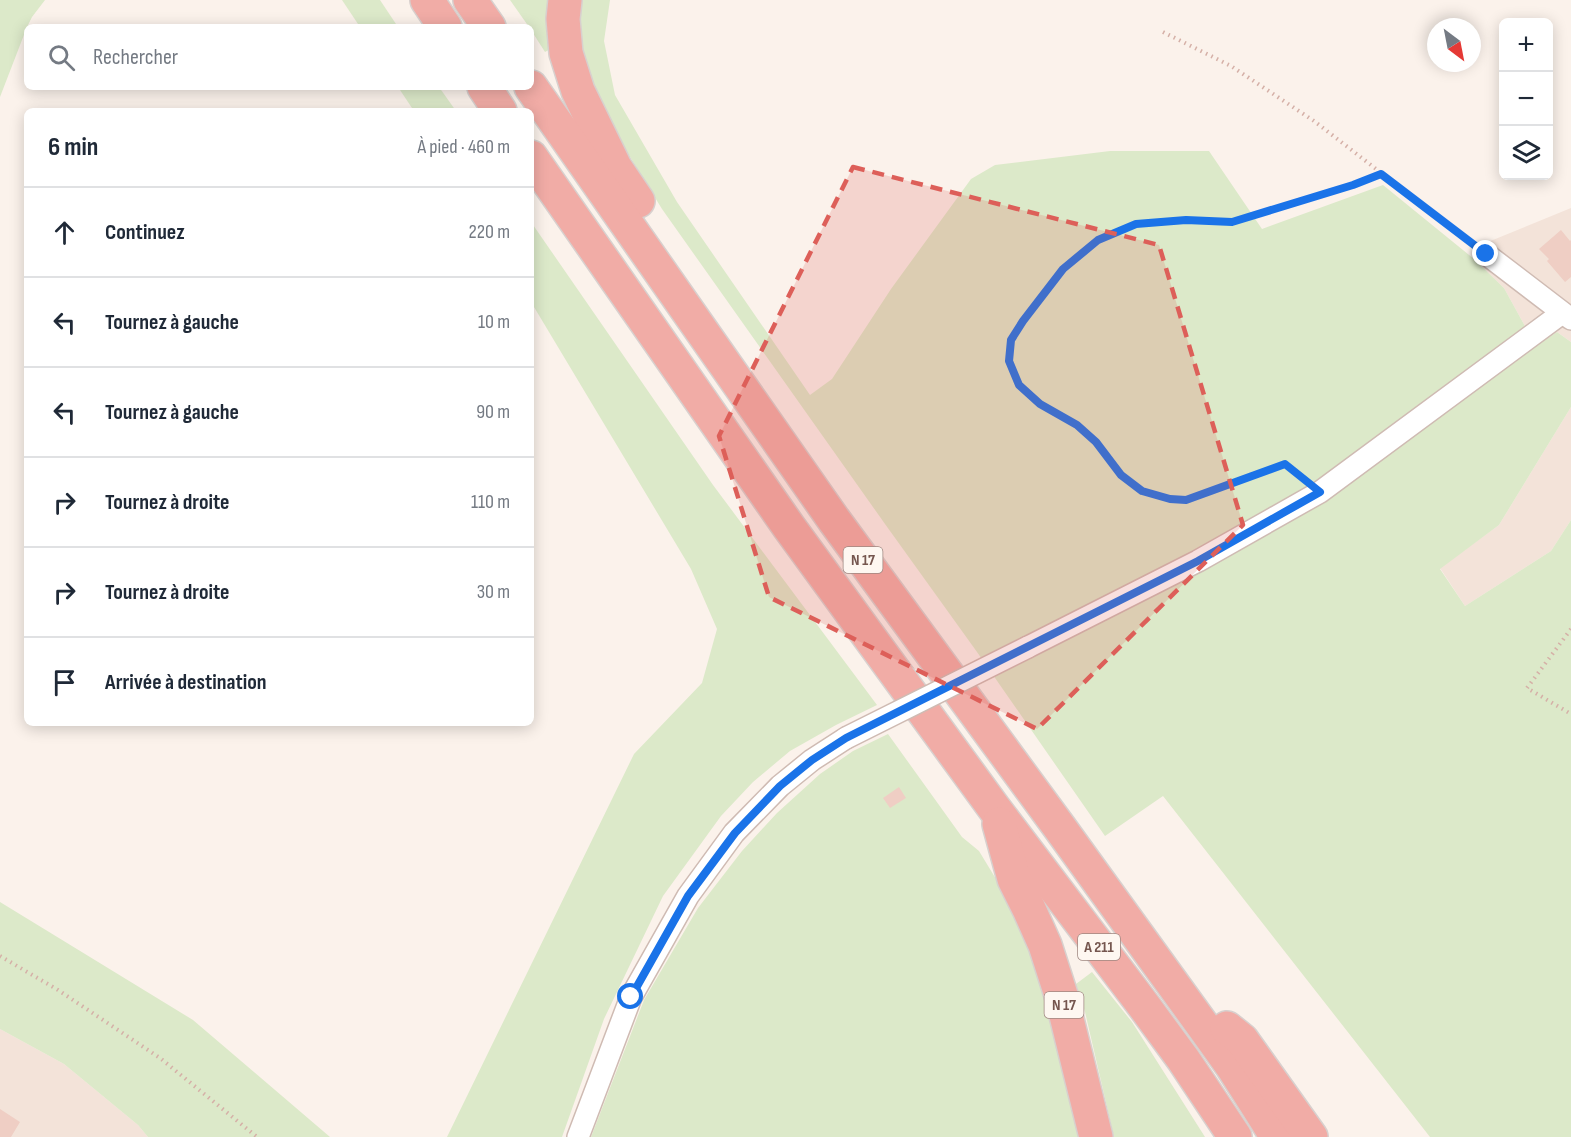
<!DOCTYPE html>
<html lang="fr">
<head>
<meta charset="utf-8">
<style>
	body { margin:0; font-family:"Sofia Sans Condensed",sans-serif; background:#f2f2f3; color:#1f2937 }
	.controls { position:absolute; right:18px; top:18px; display:grid; overflow:hidden; border-radius:9px; box-shadow:0 3px 15px #0003 }
	.controls button { width:54px; height:54px; display:grid; place-items:center; padding:0; border:0; border-bottom:2px solid #e0e1e3; background:#fff; color:#1f2937; font:30px sans-serif }
	.compass { position:absolute; left:1427px; top:18px; width:54px; height:54px; border-radius:50%; background:#fff; box-shadow:0 3px 15px #0003; rotate:148deg }
	.stop { position:absolute; width:18px; height:18px; margin:-14px; border:4px solid #1a73e8; border-radius:50%; background:#fff }
	.stop.end { background:#1a73e8; border-color:#fff; box-shadow:0 2px 6px #0008 }
	.list { margin:0; padding:0; list-style:none }
	h2 { display:flex; justify-content:space-between; align-items:center; height:78px; margin:0; padding:0 24px; font-size:26px }
	h2 small { font-size:20px; font-weight:400; color:#747a83 }
	.list li { display:grid; grid-template-columns:39px 1fr auto; gap:18px; align-items:center; box-sizing:border-box; height:90px; padding:0 24px; border-top:2px solid #e0e1e3 }
	.list b { display:block; font-size:22px; white-space:nowrap }
	.list em { font-size:20px; font-style:normal; color:#747a83 }
	.icon { flex:none; width:33px; height:33px; fill:none; stroke:currentColor; stroke-width:2; stroke-linecap:round; stroke-linejoin:round }
	.map { position:relative; flex:none; width:1571px; height:1137px; overflow:hidden }
	.search { position:absolute; background:#fff; box-shadow:0 3px 15px #0003; left:24px; top:24px; width:510px; height:66px; display:flex; align-items:center; gap:15px; box-sizing:border-box; padding:0 21px; border-radius:9px; color:#747a83; font-size:22px }
	.panel { position:absolute; background:#fff; box-shadow:0 3px 15px #0003; left:24px; top:108px; width:510px; height:618px; border-radius:9px }
	.map>svg:first-child { display:block }
	.residential { fill:#f3e3d9 }
	.green { fill:#dce9c9 }
	.building { fill:#efcec4 }
	.lines { fill:none; stroke-linecap:round; stroke-linejoin:round }
	.street-casing { stroke:#cfbbb3; stroke-width:24 }
	.highway-casing { stroke:#d8d0ce; stroke-width:36 }
	.path { stroke:#d5b0a7; stroke-width:4; stroke-dasharray:1.5 4.5; stroke-linecap:butt }
	.street { stroke:#fff; stroke-width:21 }
	.highway { stroke:#f1aca6; stroke-width:33 }
	.street-bridge-casing { stroke:#cfbbb3; stroke-width:24; stroke-linecap:butt }
	.street-bridge { stroke:#fff; stroke-width:21 }
	.route { stroke:#1a73e8; stroke-width:8 }
	.marked { fill:#dd5f59; fill-opacity:0.2; stroke:#dd5f59; stroke-width:4.5; stroke-dasharray:12 8; stroke-linejoin:round }
	.labels { text-anchor:middle; dominant-baseline:central; stroke-width:6; stroke-linejoin:round; paint-order:stroke }
	.shield { fill:#fef7f1; stroke:#9e8680; stroke-width:1.5 }
	.shield-label { font-size:16px; font-weight:bold; fill:#75564f }
</style>
</head>
<body>
<div class="map">
<svg width="1571" height="1137" viewBox="0 0 1571 1137">
	<rect width="100%" height="100%" fill="#fbf2eb"/>
	<!-- residential -->
	<g class="residential">
		<polygon points="1571,208 1571,342 1557,332 1539,345 1526,328 1504,288 1474,259 1488,242"/>
		<polygon points="1571,407 1571,520 1551,551 1465,606 1440,568 1499,525"/>
		<polygon points="0,1029 64,1064 138,1125 148,1137 0,1137"/>
	</g>
	<!-- green -->
	<g class="green">
		<polygon points="0,0 45,0 32,17 27,27 0,97"/>
		<polygon points="342,0 380,0 398,27 360,27"/>
		<polygon points="510,0 554,0 552,48 545,52 531,30 531,27 529,27"/>
		<polygon points="582,0 610,0 604,41 615,95 677,202 810,395 832,379 891,289 971,179 995,165 1110,151 1209,151 1262,229 1383,185 1474,259 1504,288 1526,328 1539,344 1557,332 1571,342 1571,407 1499,525 1440,569 1465,606 1551,551 1571,520 1571,1137 1430,1137 1163,796 1105,836 977,652 885,524 662,209 616,134 595,89 581,47 579,11"/>
		<polygon points="398,87 439,87 456,111 414,111"/>
		<polygon points="531,222 713,485 877,705 836,725 790,751 753,782 721,816 663,896 604,1019 562,1137 447,1137 634,754 702,683 717,629 691,569 531,302"/>
		<polygon points="888,734 962,837 979,851 996,879 1023,930 1050,1000 1085,1137 591,1137 644,1000 698,908 742,851 777,813 820,774 853,751"/>
		<polygon points="0,902 193,1020 330,1137 148,1137 138,1125 64,1064 0,1029"/>
		<polygon points="1092,972 1132,1022 1205,1137 1114,1137 1085,1012 1076,984"/>
	</g>
	<!-- building -->
	<g class="building">
		<polygon points="1561,230 1570,241 1571,240 1571,277 1565,282 1547,261 1549,259 1539,249"/>
		<polygon points="899,787 906,798 890,808 883,798"/>
		<polygon points="0,1109 20,1122 11,1137 0,1137"/>
	</g>
	<g class="lines">
		<defs>
			<g id="street">
				<polyline points="1486,254 1571,319"/>
				<polyline points="1028,647 1198,561 1320,492 1562,313"/>
				<polyline points="578,1137 631,997 688,896 734,833 780,786 812,760 846,738"/>
			</g>
			<g id="highway">
				<polyline points="427,0 445,27"/>
				<polyline points="470,0 489,27"/>
				<polyline points="565,0 563,19 566,53 578,91 615,167 638,201"/>
				<polyline points="484,87 500,111"/>
				<polyline points="531,87 834,520 1060,828 1232,1066 1277,1137"/>
				<polyline points="531,157 789,527 994,808 1144,1006 1183,1059 1235,1137"/>
				<polyline points="999,824 1014,879 1029,909 1045,945 1061,995 1096,1137"/>
				<polyline points="1227,1028 1242,1040 1311,1137"/>
			</g>
		</defs>
		<!-- street casing -->
		<use href="#street" class="street-casing"/>
		<!-- highway casing -->
		<use href="#highway" class="highway-casing"/>
		<!-- path -->
		<g class="path">
			<polyline points="1163,32 1231,66 1314,121 1468,240"/>
			<polyline points="1300,476 1285,464 1186,500 1170,499 1142,491 1121,475 1096,442 1077,425 1040,404 1019,385 1009,361 1011,340 1023,321 1063,269 1098,240 1136,224 1186,220 1232,222 1353,185 1381,174"/>
			<polyline points="1571,629 1527,688 1571,714"/>
			<polyline points="0,956 58,990 160,1058 257,1137"/>
		</g>
		<!-- street -->
		<use href="#street" class="street"/>
		<!-- highway -->
		<use href="#highway" class="highway"/>
		<defs>
			<polyline id="street-bridge" points="846,738 1028,647"/>
		</defs>
		<!-- street-bridge casing -->
		<use href="#street-bridge" class="street-bridge-casing"/>
		<!-- street-bridge -->
		<use href="#street-bridge" class="street-bridge"/>
	</g>
	<g class="lines">
		<!-- route -->
		<polyline class="route" points="631,997 688,896 735,833 780,786 812,760 846,738 1198,561 1320,492 1285,464 1186,500 1170,499 1142,491 1121,475 1096,442 1077,425 1040,404 1019,385 1009,361 1011,340 1023,321 1063,269 1098,240 1136,224 1186,220 1232,222 1353,185 1381,174 1486,254"/>
	</g>
	<!-- marked area -->
	<path class="marked" d="M853,167l306,78 84,280 -206,204 -268,-132 -50,-161z"/>
	<g class="labels">
		<!-- shield labels -->
		<g class="shield">
			<rect x="843.5" y="547" width="39" height="26" rx="4.5"/>
			<rect x="1078" y="934" width="42" height="26" rx="4.5"/>
			<rect x="1044.5" y="992" width="39" height="26" rx="4.5"/>
		</g>
		<g class="shield-label">
			<text x="863" y="560">N 17</text>
			<text x="1099" y="947">A 211</text>
			<text x="1064" y="1005">N 17</text>
		</g>
	</g>
</svg>
<div class="controls">
<button>+</button>
<button>−</button>
<button><svg class="icon" aria-label="layers" viewBox="0 0 24 24"><path d="M12 4l9 5-9 5-9-5zM3 14l9 5 9-5"/></svg></button>
</div>
<svg class="compass" viewBox="-18 -18 36 36"><path d="M0-13l5 13h-10z" fill="#e53935"/><path d="M0 13l5-13h-10z" fill="#747a83"/></svg>
<div class="stop" style="left:631px;top:997px"></div>
<div class="stop end" style="left:1486px;top:254px"></div>
<div class="search"><svg class="icon" aria-label="search" viewBox="0 0 24 24"><circle cx="10" cy="10" r="6"/><path d="M15 15l6 6"/></svg>Rechercher</div>
<section class="panel">
<h2>6 min<small>À pied · 460 m</small></h2>
<ul class="list">
<li><svg class="icon" aria-label="ahead" viewBox="0 0 24 24"><path d="M12 20V5M6 11l6-6 6 6"/></svg><div><b>Continuez</b></div><em>220 m</em></li>
<li><svg class="icon" aria-label="left" viewBox="0 0 24 24"><path d="M17 20v-9H6M10 6l-5 5 5 5"/></svg><div><b>Tournez à gauche</b></div><em>10 m</em></li>
<li><svg class="icon" aria-label="left" viewBox="0 0 24 24"><path d="M17 20v-9H6M10 6l-5 5 5 5"/></svg><div><b>Tournez à gauche</b></div><em>90 m</em></li>
<li><svg class="icon" aria-label="right" viewBox="0 0 24 24"><path d="M7 20v-9h11M14 6l5 5-5 5"/></svg><div><b>Tournez à droite</b></div><em>110 m</em></li>
<li><svg class="icon" aria-label="right" viewBox="0 0 24 24"><path d="M7 20v-9h11M14 6l5 5-5 5"/></svg><div><b>Tournez à droite</b></div><em>30 m</em></li>
<li><svg class="icon" aria-label="arrive" viewBox="0 0 24 24"><path d="M6 21V4h12l-3 4 3 4H6"/></svg><div><b>Arrivée à destination</b></div></li>
</ul>
</section>
</div>
</body>
</html>
